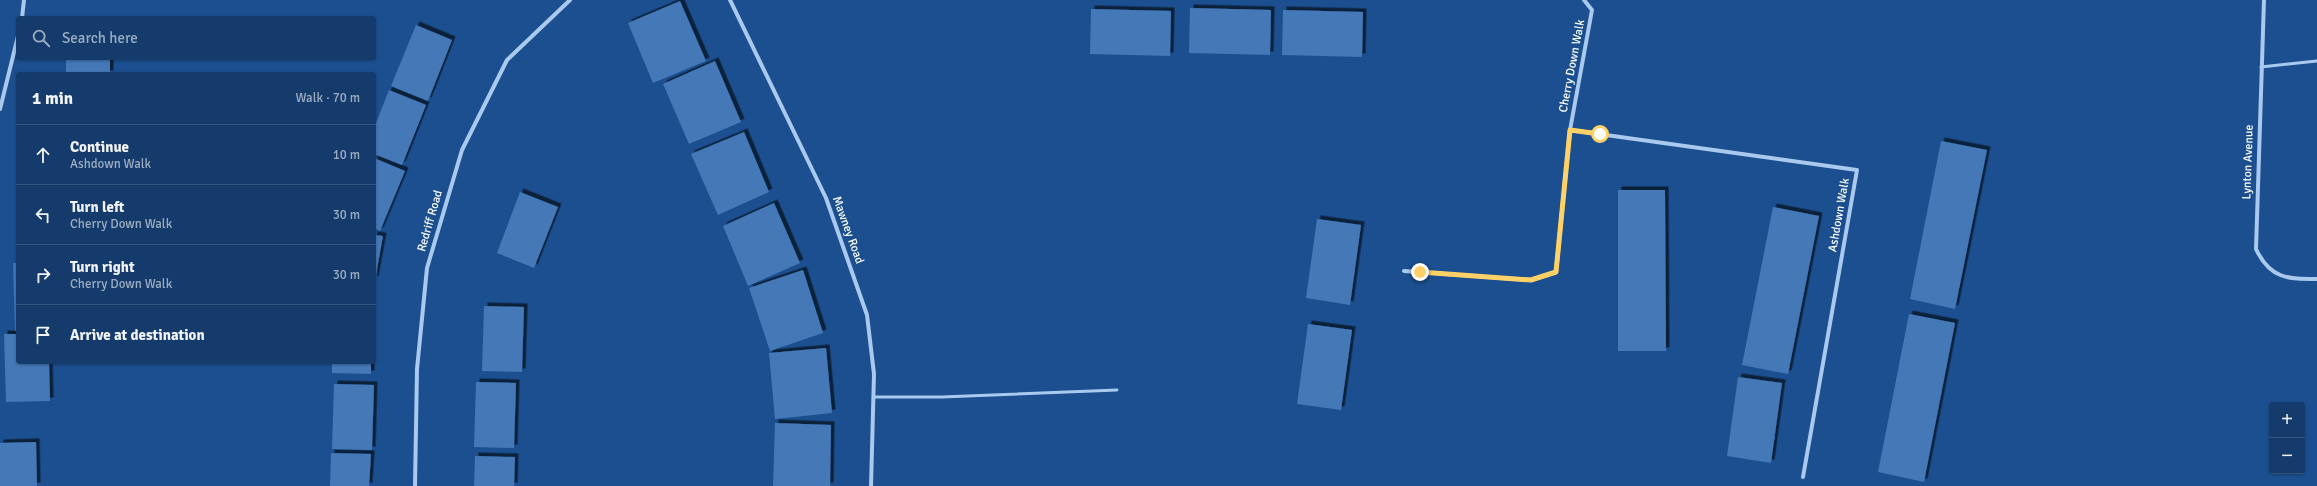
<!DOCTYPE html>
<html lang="en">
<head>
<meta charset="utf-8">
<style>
	body { margin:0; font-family:Signika,sans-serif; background:#1d4271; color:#f1f3f6 }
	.controls { position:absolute; right:12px; bottom:12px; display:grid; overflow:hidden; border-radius:4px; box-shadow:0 1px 3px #0004 }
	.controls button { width:36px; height:36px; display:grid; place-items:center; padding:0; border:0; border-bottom:1px solid #33557e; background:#143b6b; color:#f1f3f6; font:20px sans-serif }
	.stop { position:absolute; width:12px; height:12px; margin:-9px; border:3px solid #ffd166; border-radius:50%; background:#fff }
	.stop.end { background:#ffd166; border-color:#fff; box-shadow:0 1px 4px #0008 }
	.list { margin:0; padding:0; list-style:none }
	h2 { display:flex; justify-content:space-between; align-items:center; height:52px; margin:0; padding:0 16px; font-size:17px }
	h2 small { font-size:13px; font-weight:400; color:#9dadc1 }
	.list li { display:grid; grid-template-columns:26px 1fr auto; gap:12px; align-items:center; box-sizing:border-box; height:60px; padding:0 16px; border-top:1px solid #33557e }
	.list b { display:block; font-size:15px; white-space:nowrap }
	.list p { margin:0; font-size:13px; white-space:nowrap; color:#9dadc1 }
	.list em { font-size:13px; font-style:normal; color:#9dadc1 }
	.icon { flex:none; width:22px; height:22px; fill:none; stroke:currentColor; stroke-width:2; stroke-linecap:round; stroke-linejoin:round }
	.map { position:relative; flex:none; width:2317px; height:486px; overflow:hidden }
	.search { position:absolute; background:#143b6b; box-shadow:0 1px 3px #0004; left:16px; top:16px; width:360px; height:44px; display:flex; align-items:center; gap:10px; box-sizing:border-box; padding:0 14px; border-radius:4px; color:#9dadc1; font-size:15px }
	.panel { position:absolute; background:#143b6b; box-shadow:0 1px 3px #0004; left:16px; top:72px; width:360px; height:292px; border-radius:4px }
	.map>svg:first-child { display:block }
	.building { fill:#4478b7; filter:url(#shadow) }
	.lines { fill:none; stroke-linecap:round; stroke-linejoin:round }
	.lane { stroke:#a9c9ee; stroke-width:3 }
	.street { stroke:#a9c9ee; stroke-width:4 }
	.route { stroke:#ffd166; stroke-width:5 }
	.labels { text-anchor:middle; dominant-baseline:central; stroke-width:3; stroke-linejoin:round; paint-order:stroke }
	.street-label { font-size:12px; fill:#fff; stroke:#1b4f8f }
</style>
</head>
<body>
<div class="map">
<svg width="2317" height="486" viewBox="0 0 2317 486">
	<defs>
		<filter id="shadow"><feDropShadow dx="3.5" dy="-3.5" stdDeviation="0" flood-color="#0009"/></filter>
	</defs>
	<rect width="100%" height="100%" fill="#1b4f8f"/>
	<!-- building -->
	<g class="building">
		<polygon points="680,1 706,61 653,83 628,23"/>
		<polygon points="1190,8 1271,10 1270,55 1189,53"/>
		<polygon points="1091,9 1171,11 1170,56 1090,54"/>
		<polygon points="1283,10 1363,12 1362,57 1282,55"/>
		<polygon points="416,25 452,40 428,101 391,86"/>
		<rect x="66" y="58" width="44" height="16"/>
		<polygon points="715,61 741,122 689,144 663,84"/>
		<polygon points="389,90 426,105 402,165 374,154 374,128"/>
		<polygon points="744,132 769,192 718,215 691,154"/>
		<polygon points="1941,141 1987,150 1955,309 1910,299"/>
		<polygon points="374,158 405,171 380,231 374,228"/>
		<polygon points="1618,190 1665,190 1666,351 1618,351"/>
		<polygon points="520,192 558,207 534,268 497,253"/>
		<polygon points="774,203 800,263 748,286 723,226"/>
		<polygon points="1773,207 1819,216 1788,374 1742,365"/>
		<polygon points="1317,219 1361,225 1350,305 1306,298"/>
		<polygon points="374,235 383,236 375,280 374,280"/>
		<polygon points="13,263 18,263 18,331 15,331"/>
		<polygon points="803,270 823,333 770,351 749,288"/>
		<polygon points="484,306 524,307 522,372 482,371"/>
		<polygon points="1909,314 1955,323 1924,482 1878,472"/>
		<polygon points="1308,324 1352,330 1341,410 1297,404"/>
		<polygon points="4,334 18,334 18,362 49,362 50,401 6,402"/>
		<polygon points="826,348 832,413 775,419 769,353"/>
		<polygon points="332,362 371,362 371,374 332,373"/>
		<polygon points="1738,377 1782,383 1771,463 1727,456"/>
		<polygon points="476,382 516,383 514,448 474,447"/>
		<polygon points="334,384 374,385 372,450 332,449"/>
		<polygon points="775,423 831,425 830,486 773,486"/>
		<polygon points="36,442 37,486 0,486 0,443"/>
		<polygon points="331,453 371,454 369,486 330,486"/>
		<polygon points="475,456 515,457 514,486 474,486"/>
	</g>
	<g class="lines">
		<!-- lane -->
		<g class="lane">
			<polyline points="2261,67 2317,61"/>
			<polyline points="874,397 942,397 1117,390"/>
		</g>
		<!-- street -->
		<g class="street">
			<polyline points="730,0 826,198 867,315 874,374 871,486"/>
			<path d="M2264,0l-8,249c14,30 32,30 61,30"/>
			<polyline points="22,18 24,0"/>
			<polyline points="0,109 18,36"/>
			<polyline points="1570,130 1857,170 1803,477"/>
			<polyline points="1404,271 1531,280 1556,272 1570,130 1592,10 1584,0"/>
			<polyline points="415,486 417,369 427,268 462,150 507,60 570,0"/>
		</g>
	</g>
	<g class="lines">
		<!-- route -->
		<polyline class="route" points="1420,272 1531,280 1556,272 1570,130 1600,134"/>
	</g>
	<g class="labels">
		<!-- street labels -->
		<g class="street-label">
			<text transform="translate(1572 66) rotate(-79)">Cherry Down Walk</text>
			<text transform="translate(2248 162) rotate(-88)">Lynton Avenue</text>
			<text transform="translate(1839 215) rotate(-80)">Ashdown Walk</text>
			<text transform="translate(430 221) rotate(-74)">Redriff Road</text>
			<text transform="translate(848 230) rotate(70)">Mawney Road</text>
		</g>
	</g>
</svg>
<div class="controls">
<button>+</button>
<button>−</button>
</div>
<div class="stop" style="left:1600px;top:134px"></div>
<div class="stop end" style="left:1420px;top:272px"></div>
<div class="search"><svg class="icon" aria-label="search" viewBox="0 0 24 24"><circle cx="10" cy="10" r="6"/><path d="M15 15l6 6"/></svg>Search here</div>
<section class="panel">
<h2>1 min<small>Walk · 70 m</small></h2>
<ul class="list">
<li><svg class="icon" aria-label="ahead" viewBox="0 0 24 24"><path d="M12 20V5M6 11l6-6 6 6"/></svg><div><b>Continue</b><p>Ashdown Walk</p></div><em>10 m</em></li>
<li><svg class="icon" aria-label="left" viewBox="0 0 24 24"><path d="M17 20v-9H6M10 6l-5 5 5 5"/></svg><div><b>Turn left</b><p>Cherry Down Walk</p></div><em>30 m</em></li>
<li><svg class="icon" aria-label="right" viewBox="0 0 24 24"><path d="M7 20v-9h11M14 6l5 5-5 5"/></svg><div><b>Turn right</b><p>Cherry Down Walk</p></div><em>30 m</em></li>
<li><svg class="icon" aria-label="arrive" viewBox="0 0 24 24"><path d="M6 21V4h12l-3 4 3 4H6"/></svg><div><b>Arrive at destination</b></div></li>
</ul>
</section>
</div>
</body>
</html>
